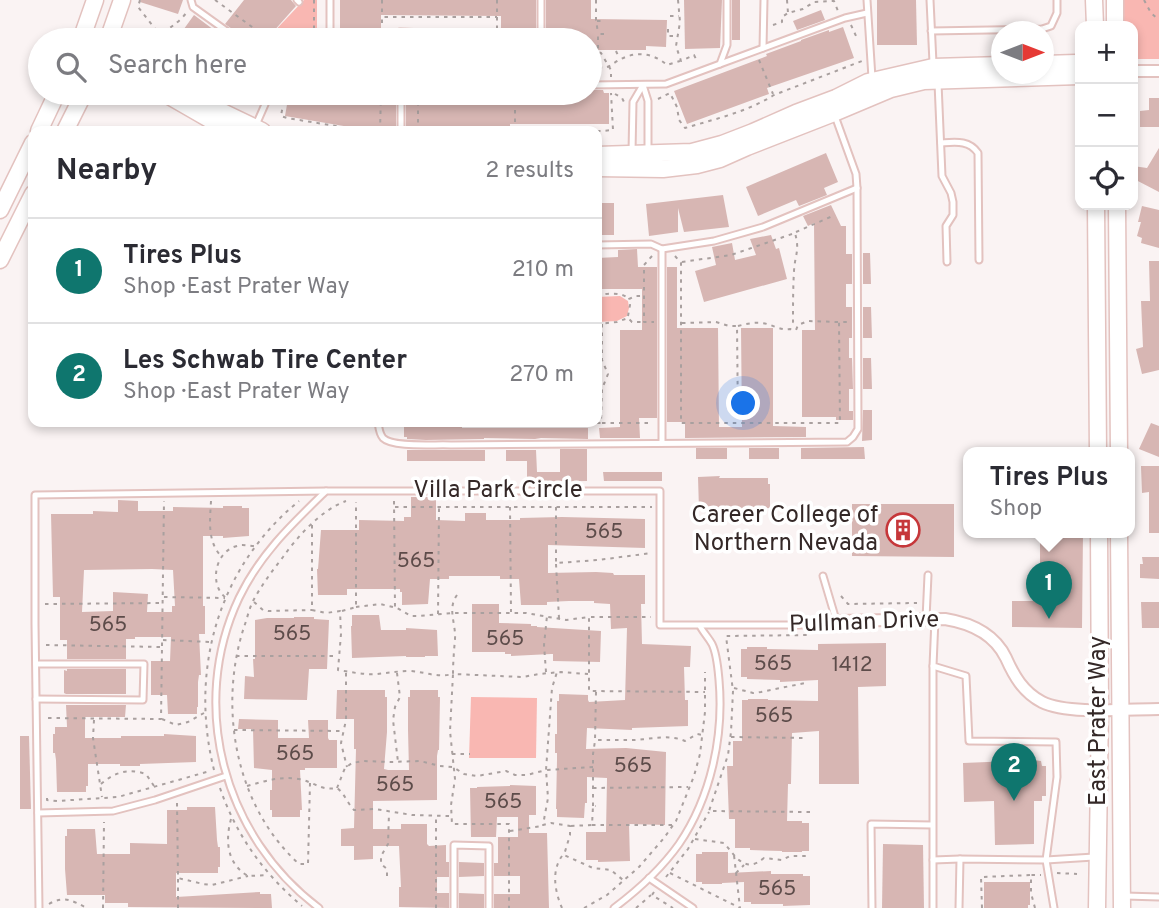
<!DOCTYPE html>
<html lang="en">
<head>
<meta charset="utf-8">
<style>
	body { margin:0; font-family:Overpass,sans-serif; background:#f2f2f3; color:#2b2b33 }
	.controls { position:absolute; right:21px; top:21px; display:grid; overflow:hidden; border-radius:14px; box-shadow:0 4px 10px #0003 }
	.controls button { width:63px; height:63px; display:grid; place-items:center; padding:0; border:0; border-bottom:2px solid #e1e1e2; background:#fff; color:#2b2b33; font:35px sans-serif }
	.compass { position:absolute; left:991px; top:21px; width:63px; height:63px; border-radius:50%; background:#fff; box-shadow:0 4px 10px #0003; rotate:90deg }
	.you { position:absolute; left:744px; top:404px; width:24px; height:24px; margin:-18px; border:5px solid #fff; border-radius:50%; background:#1a73e8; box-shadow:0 0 0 10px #1a73e833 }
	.badge { display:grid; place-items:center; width:46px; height:46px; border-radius:50%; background:#0f766e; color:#fff; font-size:23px; font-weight:700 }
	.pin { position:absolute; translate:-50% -58px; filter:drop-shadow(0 2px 4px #0008) }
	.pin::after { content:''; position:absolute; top:37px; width:24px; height:21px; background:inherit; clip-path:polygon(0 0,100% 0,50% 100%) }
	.popup { position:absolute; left:963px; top:447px; width:172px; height:91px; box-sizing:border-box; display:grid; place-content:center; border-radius:14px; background:#fff; filter:drop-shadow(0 2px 5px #0005); font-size:23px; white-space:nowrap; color:#7c7c81 }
	.popup b { font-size:26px; color:#2b2b33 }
	.popup::after { content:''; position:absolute; left:50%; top:100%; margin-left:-14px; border:14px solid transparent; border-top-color:#fff }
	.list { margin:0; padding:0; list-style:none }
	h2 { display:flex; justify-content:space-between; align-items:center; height:91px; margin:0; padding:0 28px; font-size:30px }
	h2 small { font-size:23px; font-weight:400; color:#7c7c81 }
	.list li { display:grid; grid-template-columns:46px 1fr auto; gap:21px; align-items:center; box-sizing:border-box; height:105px; padding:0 28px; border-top:2px solid #e1e1e2 }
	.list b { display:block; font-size:26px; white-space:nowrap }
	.list p { margin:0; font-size:23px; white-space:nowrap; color:#7c7c81 }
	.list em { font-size:23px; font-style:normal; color:#7c7c81 }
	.icon { flex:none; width:38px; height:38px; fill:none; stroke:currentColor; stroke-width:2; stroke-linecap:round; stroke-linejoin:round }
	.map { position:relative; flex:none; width:1159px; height:908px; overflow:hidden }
	.search { position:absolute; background:#fff; box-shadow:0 4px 10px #0003; left:28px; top:28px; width:574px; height:77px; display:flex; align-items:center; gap:18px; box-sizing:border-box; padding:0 24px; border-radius:38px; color:#7c7c81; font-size:26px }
	.panel { position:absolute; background:#fff; box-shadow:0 4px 10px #0003; left:28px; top:126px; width:574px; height:301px; border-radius:14px }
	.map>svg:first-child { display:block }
	.green { fill:#f9b7b2 }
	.building { fill:#d7b6b3; fill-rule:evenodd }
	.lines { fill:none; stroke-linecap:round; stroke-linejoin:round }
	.lane-casing { stroke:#e3c2bf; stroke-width:9 }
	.street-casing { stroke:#e3c2bf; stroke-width:14 }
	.secondary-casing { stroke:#e3c2bf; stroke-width:19 }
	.path { stroke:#a9a09f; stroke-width:2; stroke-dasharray:3.5 5; stroke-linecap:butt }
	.lane { stroke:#fff; stroke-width:5 }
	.street { stroke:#fff; stroke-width:10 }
	.secondary { stroke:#fff; stroke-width:16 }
	.labels { text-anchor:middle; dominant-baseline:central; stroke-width:7; stroke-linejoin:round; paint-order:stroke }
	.number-label { font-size:21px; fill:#5d4c4a }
	.street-label { font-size:24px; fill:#342827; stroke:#fff }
	.poi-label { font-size:24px; fill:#342827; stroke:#fff; text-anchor:end }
</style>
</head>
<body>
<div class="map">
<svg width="1159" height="908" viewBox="0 0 1159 908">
	<rect width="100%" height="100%" fill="#faf3f3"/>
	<!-- green -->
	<g class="green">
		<polygon points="304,0 317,0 317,40 270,40 268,38"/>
		<polygon points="1121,0 1159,0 1159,59 1133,59 1133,26 1121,26"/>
		<polygon points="620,296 628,301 629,308 627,316 617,321 597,322 597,297"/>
		<polygon points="471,697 537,698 536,758 469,758"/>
	</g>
	<!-- building -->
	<g class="building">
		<polygon points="141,0 183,0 178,14 140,2"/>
		<polygon points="244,0 291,0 296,6 272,33 268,30 261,40 244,40 242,36 225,24"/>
		<polygon points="340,0 536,0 536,40 501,40 501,16 381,15 381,40 340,40"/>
		<polygon points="546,0 591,0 591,19 667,20 666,47 646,46 646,50 590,50 590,40 546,40"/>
		<polygon points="684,0 722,0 720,48 685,49"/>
		<rect x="732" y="0" width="8" height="40"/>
		<polygon points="877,0 916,0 917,45 877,45"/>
		<polygon points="821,10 825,20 797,30 793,21"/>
		<polygon points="194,15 218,33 219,32 230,40 176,40"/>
		<polygon points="843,27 854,58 767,88 769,94 687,124 674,91 767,56 766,54 801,41 801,40 829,30 829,32"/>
		<polygon points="590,90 603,90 604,93 609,93 609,124 510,124 510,129 406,130 406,99 425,99 425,93 590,93"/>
		<polygon points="289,93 379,93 378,99 396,99 396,130 373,129 373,131 285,116"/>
		<polygon points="1149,98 1159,98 1159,127 1140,127 1140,111 1149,110"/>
		<polygon points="1159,148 1159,192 1134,179 1133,172 1133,166 1147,168"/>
		<polygon points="826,153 838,182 824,188 827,195 799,206 796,200 758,216 746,187"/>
		<polygon points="723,195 729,227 684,232 678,208 678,232 649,236 646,204"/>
		<rect x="597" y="203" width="17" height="32"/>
		<polygon points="831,205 841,226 846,226 846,254 852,254 852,284 846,284 846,307 852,307 852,338 849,338 849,358 852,358 853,389 849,389 849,411 853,411 853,420 836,420 836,417 802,417 802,330 815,330 814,223 808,226 803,216"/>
		<polygon points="1142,206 1159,210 1159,248 1141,243 1142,238 1137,236 1141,222 1138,222"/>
		<polygon points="771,235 776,249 779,248 787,279 704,302 695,271 716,265 712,247 732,243 735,260 756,255 750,239"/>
		<polygon points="637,249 638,267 657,267 657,418 639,418 640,438 600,438 599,428 620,427 620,330 642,330 642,289 597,289 597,258 618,257 618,250"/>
		<polygon points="863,253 870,253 871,284 863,284"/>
		<polygon points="1149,261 1159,261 1159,370 1142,374 1136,349 1143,347 1141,301 1150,301"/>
		<polygon points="667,267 677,267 677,328 718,328 719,427 742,427 741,328 773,328 773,426 806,427 806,437 685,438 685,422 667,422"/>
		<polygon points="863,307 871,307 872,338 863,338"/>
		<polygon points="863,358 871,358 872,389 863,389"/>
		<polygon points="863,410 872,410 872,440 862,441"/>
		<polygon points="1151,423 1159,426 1159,457 1139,449"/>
		<polygon points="431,426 462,426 462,428 588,428 588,439 541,438 535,439 484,438 484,439 426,440 407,439 407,437 404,437 404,427"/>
		<polygon points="864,447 865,459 801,459 801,448"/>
		<rect x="696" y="448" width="31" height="11"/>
		<rect x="749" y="448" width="30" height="11"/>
		<polygon points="560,449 587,449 587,481 527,482 527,461 506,461 506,450 536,450 537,472 560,472"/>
		<rect x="407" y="450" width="78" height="11"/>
		<polygon points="1141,466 1159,466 1159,533 1149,533 1149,492 1142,493"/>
		<polygon points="603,472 662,472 662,481 604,481"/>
		<polygon points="720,476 719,478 768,478 768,484 770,484 770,508 699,510 698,477"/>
		<polygon points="411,497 436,497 436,520 465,521 465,513 486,513 486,520 520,520 520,518 562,517 645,519 645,548 548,545 548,573 596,572 613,573 614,575 645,575 645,604 641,604 642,644 691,646 690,667 684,667 685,700 688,700 688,726 632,728 632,730 587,728 586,749 626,748 666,752 665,825 629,824 630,861 598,862 598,860 586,860 586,832 606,832 607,778 587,777 587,803 585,803 584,818 557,817 557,809 556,809 557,760 557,753 555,753 555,734 557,734 557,701 559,701 559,694 588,695 588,700 589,702 625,700 627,628 611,629 610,604 594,603 594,601 569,601 547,602 547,605 521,605 519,579 500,579 500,576 449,576 449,579 430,579 428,604 402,605 402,592 400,592 400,589 347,589 347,595 318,595 317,569 318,569 321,530 359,530 359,520 404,521 404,517 411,517"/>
		<path d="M118,500l20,1v10h35v-4l50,1v-2h19v2h7v28l-26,2v-2h-20v70h2v28h-6l2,41h-2l-1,7v25h-1v7h-29l-1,-19h-16v-34h19l1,-24h-36v2h-9v20h-59v-19h-7v-43h-7l-2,-83h42v-3l25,1zM152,569l21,1 2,36h-3v6h-25l1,-18 -35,-2v19l-31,1 2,-42z"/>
		<polygon points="852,504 954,504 954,557 852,556"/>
		<polygon points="1040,533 1083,533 1082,628 1012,627 1012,601 1036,601 1036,570 1040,570"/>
		<polygon points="1142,557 1159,557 1159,579 1140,578 1140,564 1143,564"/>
		<polygon points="1141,602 1159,602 1159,628 1142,628"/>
		<polygon points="472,604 499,604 499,623 531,624 531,626 537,626 537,627 601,631 600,662 553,661 553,654 551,654 511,656 511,654 505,654 505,652 472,652"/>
		<polygon points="352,615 379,615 381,630 406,630 406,628 437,630 438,656 425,656 425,657 406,657 406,656 352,658 351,626 352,626"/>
		<polygon points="294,617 314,617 314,619 329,620 327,669 309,669 307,700 244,699 245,676 254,677 253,659 255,659 255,620 267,618 294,618"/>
		<polygon points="886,643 886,686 858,687 859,784 819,784 819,731 792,733 791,784 788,784 787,821 802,821 802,823 809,823 809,851 802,851 802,852 782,852 782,851 750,850 750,848 735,848 735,819 729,819 727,766 733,766 733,741 742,741 742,700 748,700 748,699 768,699 768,700 818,701 818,680 780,682 780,680 747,679 747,677 741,677 741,649 747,649 747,647 767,647 767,649 818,650 818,644"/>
		<polygon points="67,669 126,669 126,694 66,694 64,693 64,670 67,671"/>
		<polygon points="337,690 385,690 385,697 387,697 387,732 384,769 388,770 409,770 408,730 408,697 410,697 410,690 438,690 438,697 440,697 439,750 438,750 437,756 437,800 373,801 373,829 401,829 401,824 427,824 427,844 429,846 446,845 446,862 449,862 449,877 437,877 437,893 449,893 449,908 399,907 399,887 401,887 399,846 373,846 373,859 354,860 354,846 341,846 341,829 354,828 356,749 354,749 354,719 336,719"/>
		<polygon points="66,705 126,705 125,717 85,717 85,738 121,738 121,736 164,736 164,734 196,736 196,762 140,764 140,766 120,766 120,764 88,764 88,786 86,786 86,792 57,792 56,760 55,753 53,753 53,734 55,734 55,727 67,727"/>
		<polygon points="239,719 278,720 278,738 309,738 308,720 328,720 328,738 329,740 337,740 337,768 305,768 305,770 300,770 302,810 300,810 300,817 272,817 272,810 270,810 270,790 272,790 272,770 254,768 253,729 238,729"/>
		<polygon points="20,736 29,736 31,809 20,809"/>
		<polygon points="1033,760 1041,761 1042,766 1046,766 1046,796 1042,796 1042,801 1034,801 1034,844 995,845 994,801 964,802 963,763"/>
		<polygon points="510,785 536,786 536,815 529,815 529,833 547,833 549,908 494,908 494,894 520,894 520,876 494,876 494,863 498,863 498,837 518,837 518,817 497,817 496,837 471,837 470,788 477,788 477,787 510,786"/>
		<polygon points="187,807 215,807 217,840 218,847 220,847 220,867 218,867 218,873 176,873 176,897 260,892 260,894 271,894 272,908 128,907 128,903 105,903 105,895 67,895 65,869 65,836 67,836 67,829 95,829 97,854 130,854 130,843 167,844 167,810 187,810"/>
		<polygon points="883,844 923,845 924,908 882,908"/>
		<polygon points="702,852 728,852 728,873 771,871 771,874 803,874 803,876 810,876 810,905 783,906 783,904 751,904 751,902 744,902 744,882 722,883 722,884 702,884 702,882 696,882 696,854 702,854"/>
		<polygon points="459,862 484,863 484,876 459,877"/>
		<polygon points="984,882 1030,882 1030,905 1028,905 1028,908 984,908"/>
		<polygon points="459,893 484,894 484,908 459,908"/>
	</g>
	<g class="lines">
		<defs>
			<g id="lane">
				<polyline points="191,0 193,7 239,40"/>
				<polyline points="297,0 299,2"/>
				<polyline points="330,0 330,40"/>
				<polyline points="867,0 872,78"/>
				<polyline points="930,0 933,63"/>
				<polyline points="931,31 1042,29 1051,26 1057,13 1057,0"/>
				<polyline points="400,40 400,32 481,35 481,40"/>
				<polyline points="541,40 541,0"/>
				<polyline points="763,48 764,0"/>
				<polyline points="720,64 845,18 867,13"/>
				<polyline points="938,83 942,176 951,193 953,202 953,215 946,226 947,262"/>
				<polyline points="590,85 666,84 720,64 727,45 727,0"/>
				<polyline points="643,85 648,101 648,151"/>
				<polyline points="256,125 270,93"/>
				<polyline points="401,129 401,93"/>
				<path d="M941,143c15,-1 28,-3 37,10l1,107"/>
				<polyline points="632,152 633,102 643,85"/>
				<polyline points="597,245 651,244 662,249 714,241 763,227 857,188"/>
				<polyline points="662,249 662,443"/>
				<path d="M378,422c1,6 1,11 5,16 10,10 53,6 68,7l396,-3 6,-5 5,-8 -1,-241 -1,-14 -21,-58"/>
				<polyline points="823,576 836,620"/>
				<polyline points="926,619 928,575"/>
				<polyline points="935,619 933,666 966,676 969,741 1056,742 1057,777 1046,860 1054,908"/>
				<polyline points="36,664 144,664 143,700 36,699"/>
				<polyline points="933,666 933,908"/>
				<polyline points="38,813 113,811 155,800 226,776"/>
				<polyline points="933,860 960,859"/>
				<polyline points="649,878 693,908"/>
				<polyline points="1125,896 1159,897"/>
				<polyline points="39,908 35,624 35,495 326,491"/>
				<path d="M319,908c-95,-71 -131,-202 -80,-310 21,-44 53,-74 87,-107h334v134h155"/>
				<polyline points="454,908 454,845 489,846 489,908"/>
				<path d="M614,908c24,-18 48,-40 65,-64 32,-47 45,-108 40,-164 -1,-11 -2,-26 -7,-36 -4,-7 -9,-12 -12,-18"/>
				<polyline points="872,908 871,824 932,825"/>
				<polyline points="959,908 960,859 1046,860 1094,857"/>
			</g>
			<g id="street">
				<polyline points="1133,71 1159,71"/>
				<path d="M816,625l21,-4 108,-2c25,4 49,14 61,39 8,18 17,34 36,44 26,13 87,7 117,7"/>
			</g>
			<g id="secondary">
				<polyline points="1094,0 1095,26"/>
				<polyline points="1115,0 1115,26"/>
				<polyline points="81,40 95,0"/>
				<polyline points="108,40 122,0"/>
				<polyline points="1044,64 1076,63 1080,65"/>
				<polyline points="164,93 230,131"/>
				<polyline points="189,93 212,107 262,131"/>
				<polyline points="39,131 57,93"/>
				<polyline points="65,131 84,93"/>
				<polyline points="597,155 692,152 722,144 753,132 796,113 836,98 868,82 933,67 1002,65"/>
				<polyline points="597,168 663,169 697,165 720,159 747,147 834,113 891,89 924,81 1080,76"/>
				<polyline points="1096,205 1098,453"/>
				<polyline points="1117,205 1119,453"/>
				<polyline points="0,210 33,143"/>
				<polyline points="0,260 33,194"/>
				<polyline points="1119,533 1122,908"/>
				<polyline points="1097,908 1100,709 1099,533"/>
			</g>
		</defs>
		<!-- lane casing -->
		<use href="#lane" class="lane-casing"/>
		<!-- street casing -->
		<use href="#street" class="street-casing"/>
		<!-- secondary casing -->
		<use href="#secondary" class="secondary-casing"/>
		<!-- path -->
		<g class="path">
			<polyline points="140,0 138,7 160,35"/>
			<polyline points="215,0 270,40"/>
			<polyline points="314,0 314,40"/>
			<polyline points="382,0 382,16"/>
			<polyline points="497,0 497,40"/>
			<polyline points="596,0 596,20 598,33"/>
			<polyline points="678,0 680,22 676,46 681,61 694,55 697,61"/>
			<polyline points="787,0 788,13"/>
			<polyline points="1144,0 1151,13 1159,20"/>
			<polyline points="670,16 679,16"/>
			<polyline points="597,21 604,21"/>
			<polyline points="773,25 782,22 782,17 788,13 803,9 814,2 834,1 838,11"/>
			<polyline points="851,25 856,36 859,37"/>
			<polyline points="668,29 668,36 675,36"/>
			<polyline points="604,34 598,34 598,52 601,53 611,70 611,77"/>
			<path d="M163,40l-2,-4c9,-10 17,-12 26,-24"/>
			<polyline points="382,40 382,17 497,17"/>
			<polyline points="616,51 619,58"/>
			<polyline points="759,60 773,94"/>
			<polyline points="591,66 598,52"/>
			<path d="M590,67c5,0 12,1 17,0 4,-1 9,-6 14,-8 16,-8 32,-6 46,6l13,-4"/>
			<polyline points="231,93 242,100 248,93"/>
			<polyline points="285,93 281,116 287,118 366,131"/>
			<polyline points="515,93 515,130 602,131 613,130 611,93"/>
			<polyline points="615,94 622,98 624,102"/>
			<path d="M658,99l12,-6 7,14 2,13 6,8c30,-9 62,-16 89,-33l88,-34"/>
			<polyline points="380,131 381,93"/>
			<polyline points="418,131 418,93"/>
			<polyline points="425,131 514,130"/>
			<polyline points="796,232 835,215"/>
			<polyline points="652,256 644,265 644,322 654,322"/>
			<polyline points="675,256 681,263 681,423 840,423 839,322 849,322"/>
			<path d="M682,262l49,-7 64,-22c5,18 0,21 -1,38 -1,17 -1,34 -1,51l5,3"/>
			<path d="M597,295c10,-1 24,-4 32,4"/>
			<polyline points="628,316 630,305 629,299 635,296 643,296"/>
			<polyline points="682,323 716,322 729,326 737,326 738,422"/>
			<polyline points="597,324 617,322 628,318 632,322 643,322"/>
			<path d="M738,326c8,-2 16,-4 24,-3 10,1 18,8 28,6l6,1 2,-5 10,-4 30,1"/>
			<polyline points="398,422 398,423 495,424 495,422"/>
			<polyline points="546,423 601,423 602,389 608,374 602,360 602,324"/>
			<polyline points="602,423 653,423"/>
			<polyline points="495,424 546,423"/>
			<path d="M211,501c-1,19 -4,40 10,55"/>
			<polyline points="394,501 395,608"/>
			<polyline points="395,507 652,507"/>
			<polyline points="510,507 511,612"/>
			<polyline points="556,507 556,563 598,560 652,553"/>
			<path d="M312,525v85l14,3 14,-2 1,23 -3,36c13,2 26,5 39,4 11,-1 21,-3 33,-3 16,1 27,7 43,3l-3,57 5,48 -4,26 1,19h57v84"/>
			<polyline points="556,564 559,618"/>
			<path d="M457,595c-10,14 -1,28 -2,44 -1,12 -2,23 -2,35l70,3 16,-3 22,-2 27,2"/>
			<polyline points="841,596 848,604 917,603"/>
			<polyline points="164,597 225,598"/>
			<path d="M225,597c-16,-13 -10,-46 12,-51 5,-2 11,0 17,0"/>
			<polyline points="254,602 263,610 268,611 312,610"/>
			<polyline points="45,604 162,603"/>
			<polyline points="356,607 380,604 397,608 411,616 419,616 452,613 526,613 566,620 589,617 589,691 705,692"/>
			<polyline points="342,611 356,607 356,502"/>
			<polyline points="438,614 439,508"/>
			<polyline points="591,617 651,617"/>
			<polyline points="163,640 210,642"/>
			<polyline points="46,645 162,647 161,719 46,718"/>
			<polyline points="162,646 164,501"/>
			<polyline points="236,656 338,656"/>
			<polyline points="546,672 544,645 547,616"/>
			<polyline points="346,673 346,720 341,743 347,767"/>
			<polyline points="397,673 400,697 395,707 393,720 398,762"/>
			<polyline points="734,688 753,693 761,692 805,683"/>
			<path d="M596,692l-1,48c14,0 27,0 40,0 17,-1 34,-6 50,1l12,-7 6,1"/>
			<polyline points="162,719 176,725 188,722 204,713"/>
			<polyline points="94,720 93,738 102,797"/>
			<polyline points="234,730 344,731"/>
			<polyline points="731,737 805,738"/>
			<polyline points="452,754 470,754"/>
			<polyline points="593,767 546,770 548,798 543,825 551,823 570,826 570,835 564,855 593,868 611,870 623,880"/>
			<path d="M214,770c-25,-100 4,-203 85,-269"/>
			<path d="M310,783l-2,81h-9c-64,-58 -81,-157 -55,-237 3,-8 5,-18 9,-26 8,-15 19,-30 30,-44 15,-21 38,-47 63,-56"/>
			<path d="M101,784c14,-12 27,-16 45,-10l8,12"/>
			<path d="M247,786c18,-5 33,-10 52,-7 15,3 22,12 38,9 8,6 10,15 17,22l21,-1 37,6 38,1"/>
			<path d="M220,788c16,47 44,86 82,118"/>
			<polyline points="337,788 345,768 352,763 364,761 390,762 420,761 440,766 453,767 464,774 477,776 506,771 515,775 527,775 546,770 552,688 557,672"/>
			<polyline points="593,788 688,787"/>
			<polyline points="47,798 47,800 57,801 118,797 210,771"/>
			<polyline points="177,803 178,878 203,884 212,885 248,876"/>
			<polyline points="593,806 593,754 595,741"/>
			<polyline points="810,812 709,811 728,755 731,732 733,691 726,636 811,635"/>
			<path d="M231,819c-6,22 -4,45 17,57l20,-1"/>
			<polyline points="592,825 672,825"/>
			<polyline points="571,826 592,825 593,806 596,806"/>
			<polyline points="510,831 542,826"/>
			<path d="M695,839l29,4c12,14 21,31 40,15l18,2 8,-4h17"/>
			<polyline points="670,873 740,908 734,855"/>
			<polyline points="736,873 744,865"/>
			<polyline points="1057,873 1077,874"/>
			<polyline points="387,876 387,869 381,864 381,856 388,844 389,813"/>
			<polyline points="666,877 688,849 709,812"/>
			<polyline points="178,879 178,908"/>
			<polyline points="654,892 652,895 673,908"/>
			<path d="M49,904c15,-9 24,-3 38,4"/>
			<polyline points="103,908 104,822"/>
			<polyline points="436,908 436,817"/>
			<path d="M562,908c-7,-16 -11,-37 0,-52"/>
			<polyline points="584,908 607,895 639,867 664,838 676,821 694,776 700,754 705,712 705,672"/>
			<polyline points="636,908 651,895"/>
			<polyline points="982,908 981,877 1031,875"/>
			<polyline points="1035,908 1031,893 1031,875 1041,875"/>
		</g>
		<!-- lane -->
		<use href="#lane" class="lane"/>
		<!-- street -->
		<use href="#street" class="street"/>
		<!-- secondary -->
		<use href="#secondary" class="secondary"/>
	</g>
	<!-- icons -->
	<defs>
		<symbol id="building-ring" viewBox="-11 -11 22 22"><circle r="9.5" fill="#fff" stroke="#c6373a" stroke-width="1.5"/><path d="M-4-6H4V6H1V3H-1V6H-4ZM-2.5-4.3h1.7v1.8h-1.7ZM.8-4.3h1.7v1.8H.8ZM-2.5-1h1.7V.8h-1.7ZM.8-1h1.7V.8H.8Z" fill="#c6373a"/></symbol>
	</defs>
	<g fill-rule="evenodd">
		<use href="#building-ring" x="884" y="511" width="38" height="38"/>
	</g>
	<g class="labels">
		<!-- number labels -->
		<g class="number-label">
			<text x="604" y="532">565</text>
			<text x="416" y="561">565</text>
			<text x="108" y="625">565</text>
			<text x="292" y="634">565</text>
			<text x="505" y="639">565</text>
			<text x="773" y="664">565</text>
			<text x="852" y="665">1412</text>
			<text x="774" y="716">565</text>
			<text x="295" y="754">565</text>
			<text x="633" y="766">565</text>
			<text x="395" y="785">565</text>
			<text x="503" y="802">565</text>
			<text x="777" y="889">565</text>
		</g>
		<!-- street labels -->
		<g class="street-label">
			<text x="498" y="491">Villa Park Circle</text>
			<text transform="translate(864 623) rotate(-2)">Pullman Drive</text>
			<text transform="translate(1099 721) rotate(-90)">East Prater Way</text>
		</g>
		<!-- poi labels -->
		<g class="poi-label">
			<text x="878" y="516">Career College of<tspan x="878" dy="28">Northern Nevada</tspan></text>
		</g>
	</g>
</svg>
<div class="controls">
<button>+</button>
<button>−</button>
<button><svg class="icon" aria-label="locate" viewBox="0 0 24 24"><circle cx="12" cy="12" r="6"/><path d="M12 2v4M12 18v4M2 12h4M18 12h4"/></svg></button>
</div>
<svg class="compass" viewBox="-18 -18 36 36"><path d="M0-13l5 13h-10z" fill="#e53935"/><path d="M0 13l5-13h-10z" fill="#7c7c81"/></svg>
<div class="you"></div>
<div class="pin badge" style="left:1049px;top:619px">1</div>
<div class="popup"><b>Tires Plus</b>Shop</div>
<div class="pin badge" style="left:1014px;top:801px">2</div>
<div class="search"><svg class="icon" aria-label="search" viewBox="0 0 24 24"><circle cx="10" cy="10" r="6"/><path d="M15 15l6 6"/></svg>Search here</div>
<section class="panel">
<h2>Nearby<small>2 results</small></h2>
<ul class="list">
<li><span class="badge">1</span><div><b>Tires Plus</b><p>Shop · East Prater Way</p></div><em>210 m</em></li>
<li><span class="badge">2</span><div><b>Les Schwab Tire Center</b><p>Shop · East Prater Way</p></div><em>270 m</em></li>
</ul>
</section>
</div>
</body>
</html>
